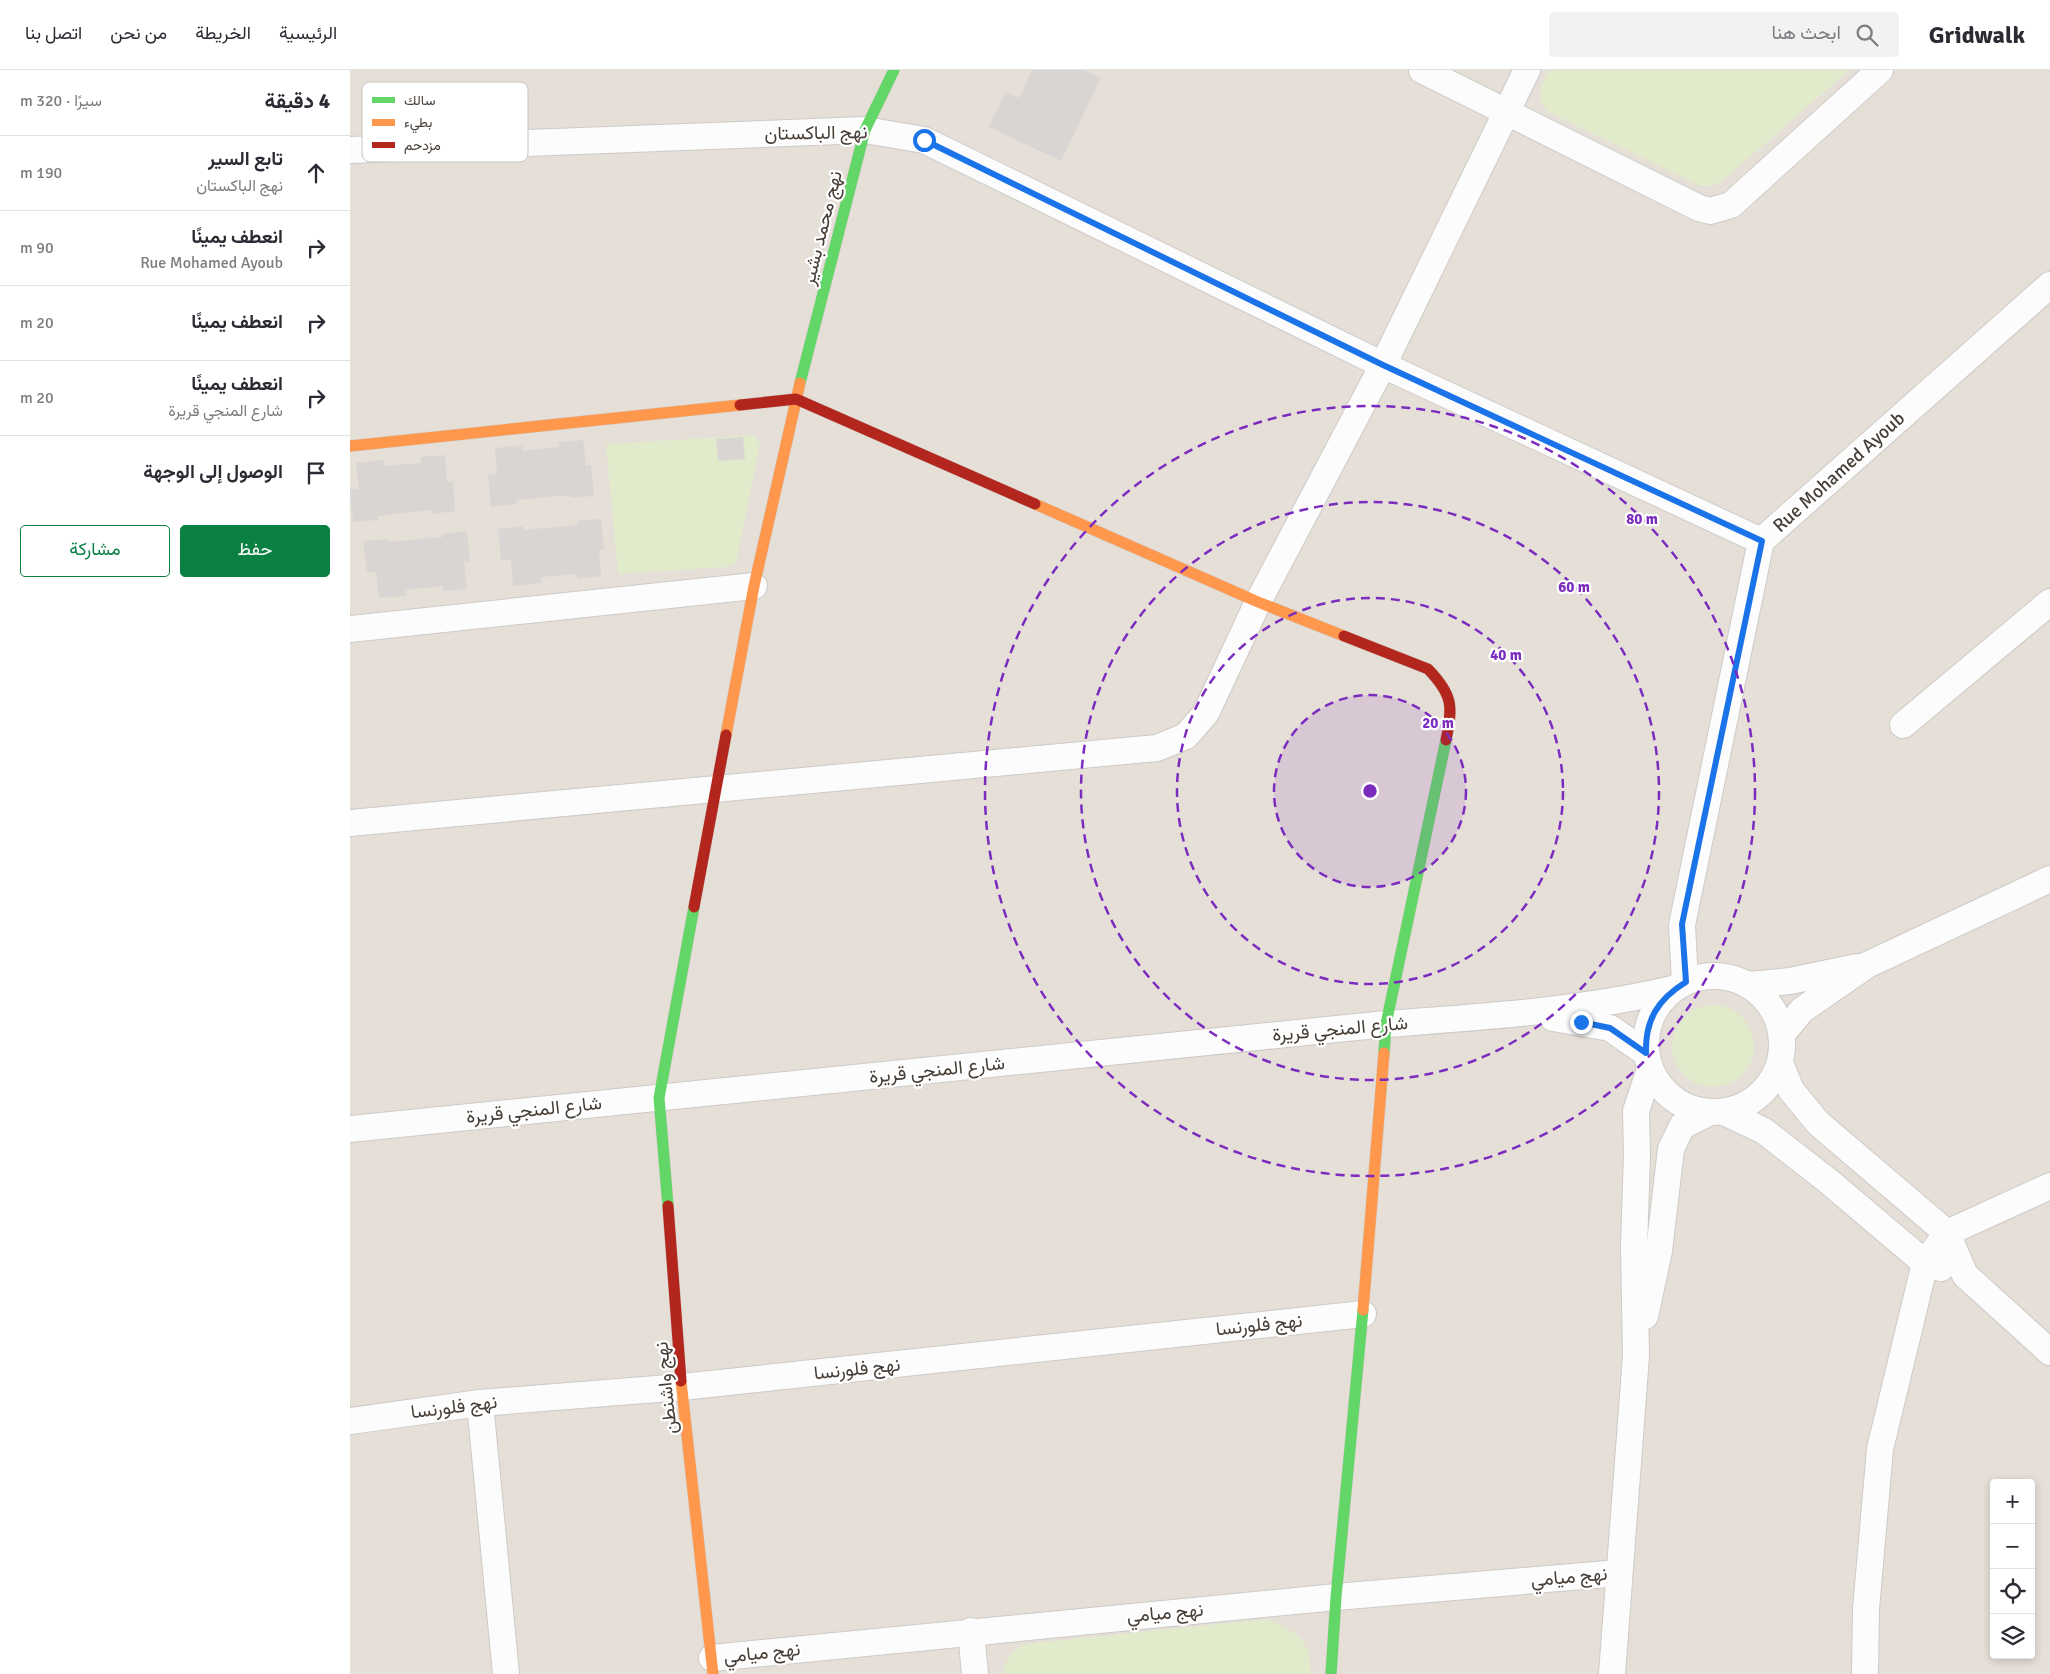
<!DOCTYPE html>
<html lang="ar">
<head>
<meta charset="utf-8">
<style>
	body { margin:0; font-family:Signika,Vazirmatn,sans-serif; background:#f2f2f3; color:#2b2b33; direction:rtl }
	.controls { position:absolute; right:15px; bottom:15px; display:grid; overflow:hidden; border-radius:5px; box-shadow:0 2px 8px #0003 }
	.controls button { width:45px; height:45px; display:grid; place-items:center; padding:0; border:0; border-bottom:1px solid #e1e1e2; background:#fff; color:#2b2b33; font:25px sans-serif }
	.stop { position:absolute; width:15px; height:15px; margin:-11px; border:4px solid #1a73e8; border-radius:50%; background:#fff }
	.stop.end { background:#1a73e8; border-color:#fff; box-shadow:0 1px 5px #0008 }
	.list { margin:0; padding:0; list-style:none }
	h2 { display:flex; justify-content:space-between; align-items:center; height:65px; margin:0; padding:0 20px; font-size:21px }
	h2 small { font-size:16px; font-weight:400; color:#7c7c81 }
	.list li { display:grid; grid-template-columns:32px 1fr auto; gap:15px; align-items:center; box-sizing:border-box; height:75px; padding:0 20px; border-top:1px solid #e1e1e2 }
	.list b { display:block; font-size:19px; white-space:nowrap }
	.list p { margin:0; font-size:16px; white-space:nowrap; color:#7c7c81 }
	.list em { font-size:16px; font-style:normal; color:#7c7c81 }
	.actions { display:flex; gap:10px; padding:15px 20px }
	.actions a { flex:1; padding:11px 0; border:1px solid #0b8043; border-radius:5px; text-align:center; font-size:18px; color:#0b8043 }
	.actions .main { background:#0b8043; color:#fff }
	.icon { flex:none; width:28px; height:28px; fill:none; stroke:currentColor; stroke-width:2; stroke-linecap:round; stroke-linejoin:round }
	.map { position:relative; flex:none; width:1700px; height:1604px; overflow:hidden; direction:ltr }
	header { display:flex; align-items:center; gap:30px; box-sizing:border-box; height:70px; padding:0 25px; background:#fff; border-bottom:1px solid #e1e1e2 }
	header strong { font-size:24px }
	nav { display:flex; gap:28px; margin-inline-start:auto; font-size:18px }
	.search { width:350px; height:45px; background:#f2f2f3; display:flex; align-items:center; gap:12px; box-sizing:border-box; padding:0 18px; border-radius:5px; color:#7c7c81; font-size:19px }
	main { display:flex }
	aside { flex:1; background:#fff }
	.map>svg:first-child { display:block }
	.residential { fill:#e5dfd8; fill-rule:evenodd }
	.green { fill:#e2eacc }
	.building { fill:#d9d5d2 }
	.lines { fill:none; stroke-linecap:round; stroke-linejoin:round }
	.street-casing { stroke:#cdcac7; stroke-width:28 }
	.fast-casing { stroke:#d0cac2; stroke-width:12 }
	.slow-casing { stroke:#d0cac2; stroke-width:12 }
	.jam-casing { stroke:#d0cac2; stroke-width:12 }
	.street { stroke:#fdfcfc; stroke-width:26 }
	.fast { stroke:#63d668; stroke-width:11 }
	.slow { stroke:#ff974d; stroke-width:11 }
	.jam { stroke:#b3261e; stroke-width:11 }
	.route { stroke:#1a73e8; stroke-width:6 }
	.ring { fill:none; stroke:#7b2cbf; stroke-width:2.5; stroke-dasharray:9 6 }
	.labels { text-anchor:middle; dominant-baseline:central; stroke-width:4.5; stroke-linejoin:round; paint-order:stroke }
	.street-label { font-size:19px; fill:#473f37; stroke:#fff }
	.key { fill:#fff; stroke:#c8c5c3; stroke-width:1 }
	.key-label { font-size:14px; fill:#473f37 }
	.centre { fill:#7b2cbf; stroke:#fff; stroke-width:2.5 }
	.ring-label { font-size:15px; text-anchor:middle; font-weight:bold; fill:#7b2cbf; stroke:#fff; stroke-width:4.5; stroke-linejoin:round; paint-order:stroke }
</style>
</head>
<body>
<header>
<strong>Gridwalk</strong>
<div class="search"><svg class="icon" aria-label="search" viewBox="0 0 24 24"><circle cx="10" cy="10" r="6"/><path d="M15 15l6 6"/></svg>ابحث هنا</div>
<nav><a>الرئيسية</a><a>الخريطة</a><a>من نحن</a><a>اتصل بنا</a></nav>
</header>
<main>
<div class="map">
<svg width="1700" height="1604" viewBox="0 0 1700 1604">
	<rect width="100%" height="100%" fill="#f1eeeb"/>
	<!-- residential -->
	<path class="residential" d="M0,0h1700v1604h-1700zM1644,1413h37v172h-37z"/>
	<!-- green -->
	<g class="green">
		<polygon points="1199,0 1499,0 1374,110 1362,116 1350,116 1197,41 1190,31 1191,15"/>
		<polygon points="404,365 410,375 386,492 377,497 268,504 256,374"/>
		<circle cx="1363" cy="976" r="41"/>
		<path d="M918,1549c28,13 45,21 42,55h-307c1,-15 9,-22 21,-30z"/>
	</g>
	<!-- building -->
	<g class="building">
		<polygon points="682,0 734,0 751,8 711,91 639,57 656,22 669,28"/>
		<polygon points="393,367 395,389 368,391 366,369"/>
		<polygon points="233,370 236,396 241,395 244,426 220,428 220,425 166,430 166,434 141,437 138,405 147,404 145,378 173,375 173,381 209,377 209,372"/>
		<polygon points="95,385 97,412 103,411 105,441 82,444 81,440 28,446 28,450 3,452 0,420 9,419 6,393 34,390 35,396 71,393 70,387"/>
		<polygon points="251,449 254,479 249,480 251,506 227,509 227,504 191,507 191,513 163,516 161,490 151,490 148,459 173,456 173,460 228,455 227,451"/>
		<polygon points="117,461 120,492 114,492 117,519 93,521 92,516 56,520 57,526 29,528 26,502 17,503 13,471 39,469 39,472 93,467 92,464"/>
	</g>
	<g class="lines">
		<defs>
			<g id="street">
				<polyline points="1072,0 1349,138 1360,141 1381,135 1530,0"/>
				<polyline points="0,80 515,60 574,70 1033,295 1411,471"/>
				<polyline points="0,559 404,516"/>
				<polyline points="1553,655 1700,532"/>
				<polyline points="0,753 807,678 836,666 856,643 908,532 1033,295 1177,0"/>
				<circle cx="1364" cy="974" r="68"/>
				<polyline points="1335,912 1332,855 1411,471 1700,215"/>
				<polyline points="1398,915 1440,911 1507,897"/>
				<polyline points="1203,948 1260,958 1296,983"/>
				<polyline points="1432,964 1452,940 1517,895 1700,809"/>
				<polyline points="1430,993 1441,1020 1468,1053 1597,1163 1615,1205 1700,1282"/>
				<polyline points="1374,1042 1414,1061 1477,1110 1575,1193 1591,1198"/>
				<path d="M0,1059l1036,-105c96,-7 193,-13 287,-35"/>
				<polyline points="1295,1246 1309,1181 1321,1079 1332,1056 1358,1043"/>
				<polyline points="130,1333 156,1604"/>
				<polyline points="0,1351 130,1333 332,1317 1013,1244"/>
				<polyline points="621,1561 625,1604"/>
				<polyline points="362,1588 986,1527 1269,1503"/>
				<polyline points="1262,1604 1286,1286 1284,1177 1287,1085 1286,1041 1300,999"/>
				<polyline points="1515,1604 1516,1539 1530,1379 1575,1193 1597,1163 1700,1116"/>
			</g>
			<g id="fast">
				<polyline points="450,313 515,60 544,0"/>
				<polyline points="1034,983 1036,954 1096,670"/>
				<polyline points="318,1136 309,1028 344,837"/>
				<polyline points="981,1604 986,1527 1013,1240"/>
			</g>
			<g id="slow">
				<polyline points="0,376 390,335"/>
				<polyline points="685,434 908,532 994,566"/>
				<polyline points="376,665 404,516 450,313"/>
				<polyline points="1013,1240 1034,983"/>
				<polyline points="331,1311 363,1604"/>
			</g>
			<g id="jam">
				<polyline points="390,335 446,329 685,434"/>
				<path d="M994,566l84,33c25,26 25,37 18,71"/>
				<polyline points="344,837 376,665"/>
				<polyline points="318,1136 331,1311"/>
			</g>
		</defs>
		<!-- street casing -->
		<use href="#street" class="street-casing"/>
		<!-- fast casing -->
		<use href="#fast" class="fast-casing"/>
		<!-- slow casing -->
		<use href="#slow" class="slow-casing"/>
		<!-- jam casing -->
		<use href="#jam" class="jam-casing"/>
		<!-- street -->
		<use href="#street" class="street"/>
		<!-- fast -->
		<use href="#fast" class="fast"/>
		<!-- slow -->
		<use href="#slow" class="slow"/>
		<!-- jam -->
		<use href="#jam" class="jam"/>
	</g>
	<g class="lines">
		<!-- route -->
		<path class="route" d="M574,70l459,225 379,176 -80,383 4,58c-28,17 -41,38 -40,71l-36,-25 -29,-6"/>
	</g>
	<!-- distance rings -->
	<circle cx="1020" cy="721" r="96" fill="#7b2cbf" fill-opacity=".12"/>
	<g class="ring">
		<circle cx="1020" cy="721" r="96"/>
		<circle cx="1020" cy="721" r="193"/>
		<circle cx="1020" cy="721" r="289"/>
		<circle cx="1020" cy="721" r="385"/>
	</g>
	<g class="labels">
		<!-- street labels -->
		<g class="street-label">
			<text transform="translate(466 63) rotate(-1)">نهج الباكستان</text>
			<text transform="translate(472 158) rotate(-76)">نهج محمد بشير</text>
			<text transform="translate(1489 402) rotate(-42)">Rue Mohamed Ayoub</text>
			<text transform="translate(990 959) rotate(-5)">شارع المنجي قريرة</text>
			<text transform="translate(587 1000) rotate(-6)">شارع المنجي قريرة</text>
			<text transform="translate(184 1040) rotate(-6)">شارع المنجي قريرة</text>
			<text transform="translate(909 1255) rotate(-6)">نهج فلورنسا</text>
			<text transform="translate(507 1299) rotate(-6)">نهج فلورنسا</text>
			<text transform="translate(316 1318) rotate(-96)">نهج واشنطن</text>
			<text transform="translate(104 1337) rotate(-7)">نهج فلورنسا</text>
			<text transform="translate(1219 1507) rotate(-5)">نهج ميامي</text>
			<text transform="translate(815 1543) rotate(-5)">نهج ميامي</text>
			<text transform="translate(412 1583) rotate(-6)">نهج ميامي</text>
		</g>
	</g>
	<!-- legend -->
	<rect x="12" y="12" width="166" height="80" rx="8" class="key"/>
	<rect x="22" y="27" width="23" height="6" fill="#63d668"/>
	<rect x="22" y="49" width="23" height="7" fill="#ff974d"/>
	<rect x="22" y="72" width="23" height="6" fill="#b3261e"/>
	<g class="key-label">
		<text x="54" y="35">سالك</text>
		<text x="54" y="57">بطيء</text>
		<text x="54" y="80">مزدحم</text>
	</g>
	<circle cx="1020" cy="721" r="8" class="centre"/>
	<g class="ring-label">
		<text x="1292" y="454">80 m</text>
		<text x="1224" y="522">60 m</text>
		<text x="1156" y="590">40 m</text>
		<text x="1088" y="658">20 m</text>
	</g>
</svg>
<div class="controls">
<button>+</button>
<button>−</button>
<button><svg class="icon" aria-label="locate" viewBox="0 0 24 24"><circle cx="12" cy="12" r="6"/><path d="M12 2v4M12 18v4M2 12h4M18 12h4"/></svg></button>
<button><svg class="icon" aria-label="layers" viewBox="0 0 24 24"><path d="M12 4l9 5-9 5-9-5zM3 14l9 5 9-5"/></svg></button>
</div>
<div class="stop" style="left:574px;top:70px"></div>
<div class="stop end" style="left:1231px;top:952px"></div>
</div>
<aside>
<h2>4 دقيقة<small>سيرًا · 320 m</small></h2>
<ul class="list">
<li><svg class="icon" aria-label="ahead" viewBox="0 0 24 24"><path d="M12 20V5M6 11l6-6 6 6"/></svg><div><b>تابع السير</b><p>نهج الباكستان</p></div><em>190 m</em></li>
<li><svg class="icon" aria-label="right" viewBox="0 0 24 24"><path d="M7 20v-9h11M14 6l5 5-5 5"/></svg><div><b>انعطف يمينًا</b><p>Rue Mohamed Ayoub</p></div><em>90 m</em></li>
<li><svg class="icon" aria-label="right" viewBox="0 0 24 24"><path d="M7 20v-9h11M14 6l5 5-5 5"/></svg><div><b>انعطف يمينًا</b></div><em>20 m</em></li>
<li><svg class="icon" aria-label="right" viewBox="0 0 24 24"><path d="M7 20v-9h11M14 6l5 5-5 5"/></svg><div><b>انعطف يمينًا</b><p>شارع المنجي قريرة</p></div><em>20 m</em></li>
<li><svg class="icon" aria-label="arrive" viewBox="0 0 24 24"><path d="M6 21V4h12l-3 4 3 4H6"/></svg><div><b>الوصول إلى الوجهة</b></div></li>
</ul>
<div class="actions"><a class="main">حفظ</a><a>مشاركة</a></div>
</aside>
</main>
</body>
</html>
